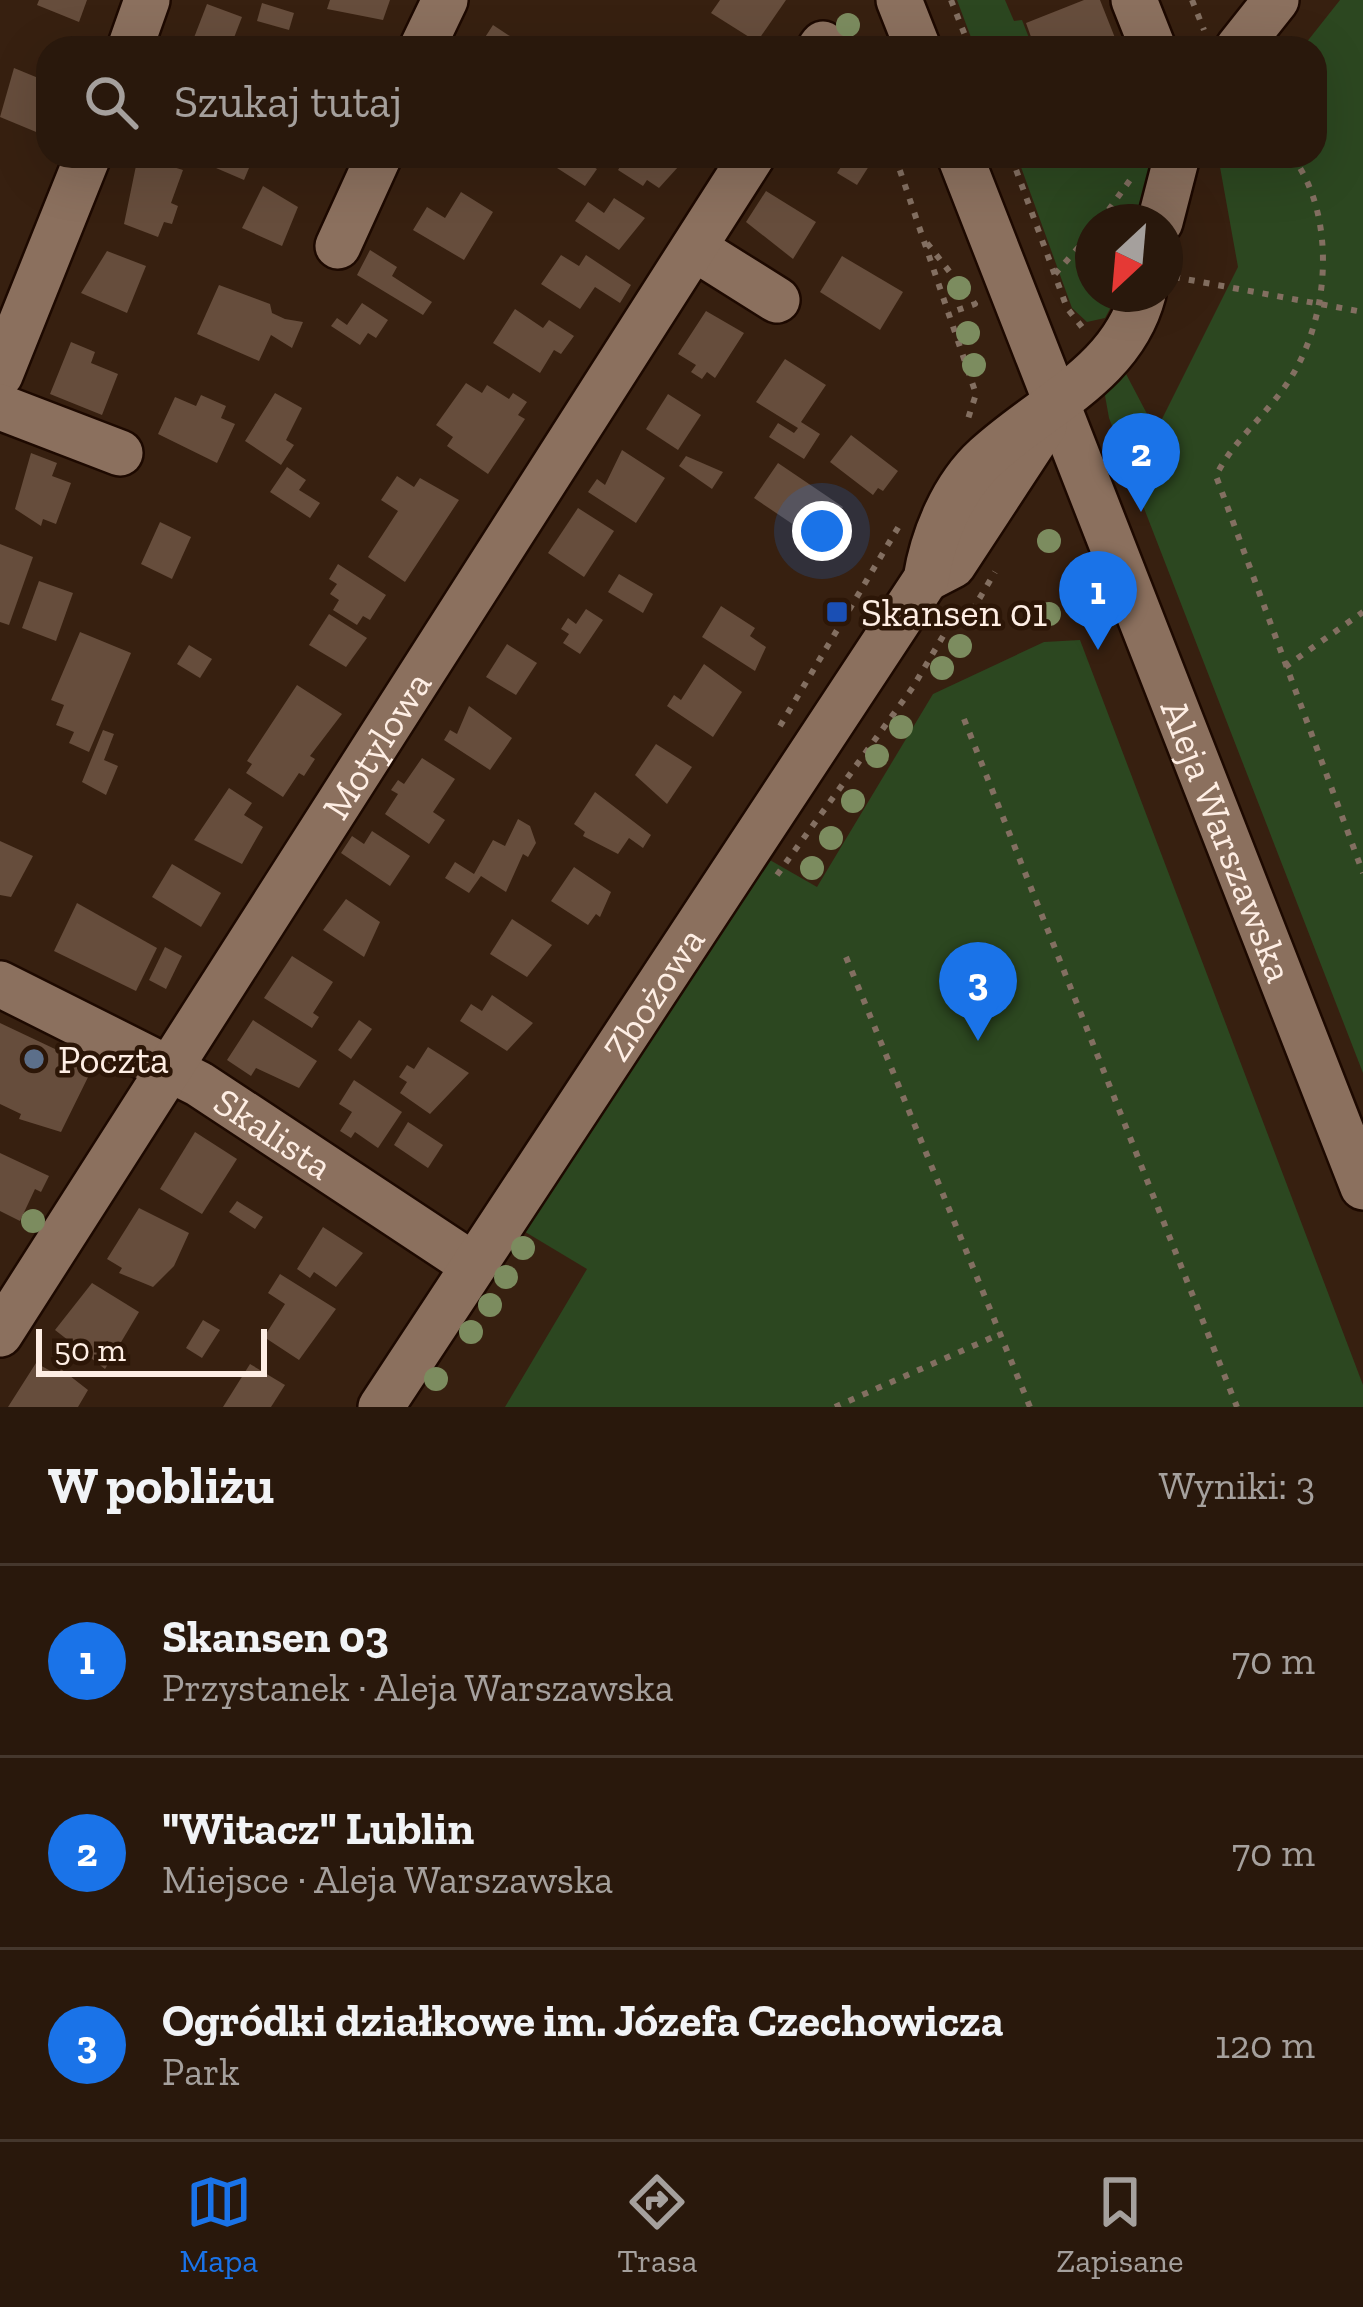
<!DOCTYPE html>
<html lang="pl">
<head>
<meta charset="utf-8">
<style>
	body { margin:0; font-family:"Zilla Slab",serif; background:#35251a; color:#f1f3f6 }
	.compass { position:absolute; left:1075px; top:204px; width:108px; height:108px; border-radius:50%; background:#29180c; box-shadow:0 12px 48px #0002; rotate:206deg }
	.scale { position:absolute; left:36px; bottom:30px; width:231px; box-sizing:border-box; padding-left:12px; border:6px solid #feeee4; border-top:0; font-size:33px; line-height:42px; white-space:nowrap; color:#feeee4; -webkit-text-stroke:9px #2c1607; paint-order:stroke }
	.you { position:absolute; left:822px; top:531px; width:42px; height:42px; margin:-30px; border:9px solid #fff; border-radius:50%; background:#1a73e8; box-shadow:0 0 0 18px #1a73e833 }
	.badge { display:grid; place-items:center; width:78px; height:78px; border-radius:50%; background:#1a73e8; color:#fff; font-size:39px; font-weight:700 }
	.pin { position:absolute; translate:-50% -99px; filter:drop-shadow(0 3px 6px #0008) }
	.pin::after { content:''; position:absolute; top:63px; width:42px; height:36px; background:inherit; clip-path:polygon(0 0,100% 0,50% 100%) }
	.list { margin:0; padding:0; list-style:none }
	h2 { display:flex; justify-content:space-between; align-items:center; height:156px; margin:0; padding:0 48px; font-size:51px }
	h2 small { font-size:39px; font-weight:400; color:#a5a09d }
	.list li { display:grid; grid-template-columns:78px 1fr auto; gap:36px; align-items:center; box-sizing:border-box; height:192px; padding:0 48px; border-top:3px solid #45372d }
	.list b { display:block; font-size:45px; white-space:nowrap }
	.list p { margin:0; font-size:39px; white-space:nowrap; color:#a5a09d }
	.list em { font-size:39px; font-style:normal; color:#a5a09d }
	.icon { flex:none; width:66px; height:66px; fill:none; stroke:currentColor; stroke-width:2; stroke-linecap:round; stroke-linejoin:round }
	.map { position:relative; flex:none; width:1363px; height:1407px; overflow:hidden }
	.search { position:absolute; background:#29180c; box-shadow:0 12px 48px #0002; left:36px; right:36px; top:36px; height:132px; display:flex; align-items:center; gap:30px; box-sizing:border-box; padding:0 42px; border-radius:36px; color:#a5a09d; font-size:45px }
	.sheet { height:732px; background:#29180c }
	nav { display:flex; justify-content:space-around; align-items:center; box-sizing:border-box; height:168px; border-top:3px solid #45372d; background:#29180c; font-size:33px; color:#a5a09d }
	nav a { display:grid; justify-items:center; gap:6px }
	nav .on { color:#1a73e8 }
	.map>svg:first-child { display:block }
	.green { fill:#2c4720 }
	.building { fill:#664d3c }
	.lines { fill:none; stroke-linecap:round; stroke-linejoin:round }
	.minor-casing { stroke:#1d0900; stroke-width:50 }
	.path { stroke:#836f61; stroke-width:6; stroke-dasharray:6 9; stroke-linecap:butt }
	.minor { stroke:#8b705e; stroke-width:45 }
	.tree { fill:#7c8c5f }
	.transit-dot { fill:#1a4fb4; stroke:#2c1607; stroke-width:4.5 }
	.service-dot { fill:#5c6f8a; stroke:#2c1607; stroke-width:4.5 }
	.labels { text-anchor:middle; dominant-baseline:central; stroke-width:9; stroke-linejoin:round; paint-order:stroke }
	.poi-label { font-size:39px; fill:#feeee4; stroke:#2c1607; text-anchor:start }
	.street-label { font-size:39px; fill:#feeee4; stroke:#2c1607 }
</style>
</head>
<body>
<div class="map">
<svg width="1363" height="1407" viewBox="0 0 1363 1407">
	<rect width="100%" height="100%" fill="#372010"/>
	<!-- green -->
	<g class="green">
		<polygon points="957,0 1005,0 1014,21 1022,20 1033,48 975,48"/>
		<polygon points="1340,0 1363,0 1363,1073 1109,418 1104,390 1112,377 1125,372 1156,431 1238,267 1218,156 1315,156 1315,48 1302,48"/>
		<polygon points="1017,156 1161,156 1142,222 1093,222 1093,294 1118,294 1105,318 1087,322 1072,308"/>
		<polygon points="1080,640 1363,1385 1363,1407 505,1407 587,1269 517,1227 761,855 817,887 933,694 1044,642"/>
	</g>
	<!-- building -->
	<g class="building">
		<polygon points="39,0 87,0 79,22 37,5"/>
		<polygon points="330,0 390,0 383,20 327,9"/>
		<polygon points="720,0 786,0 757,42 711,13"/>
		<polygon points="1084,0 1100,0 1119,48 1035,48 1026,23"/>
		<polygon points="262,3 294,13 289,30 257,21"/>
		<polygon points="207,4 242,17 230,48 190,48"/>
		<polygon points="493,25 528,48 471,46 476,38 482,42"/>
		<polygon points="14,68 48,82 48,115 41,134 0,117"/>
		<polygon points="138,156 183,170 171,203 178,206 172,224 164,222 158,237 124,224"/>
		<polygon points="221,156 254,156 244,180 216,168"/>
		<polygon points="565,156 576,156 597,169 585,186 557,168"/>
		<polygon points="627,156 688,156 659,188 647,180 643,186 618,170"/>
		<polygon points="848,156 869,166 857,185 837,173"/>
		<polygon points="263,186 298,207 282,246 242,228"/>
		<polygon points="766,191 816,222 793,259 746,222"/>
		<polygon points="461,192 493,212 464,260 413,230 427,207 445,218"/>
		<polygon points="614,198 645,218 619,250 575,221 588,202 604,213"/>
		<polygon points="370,250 397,267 392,276 432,302 423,315 357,275"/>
		<polygon points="107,251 146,266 127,313 81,293"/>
		<polygon points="561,255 579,266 586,255 631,285 620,303 595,287 580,309 541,284"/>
		<polygon points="842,256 903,292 880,330 820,292"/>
		<polygon points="219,285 270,304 272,313 285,319 303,322 292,348 271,335 259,361 197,334"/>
		<polygon points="362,303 388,320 376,338 368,333 360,345 331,326 337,318 347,325"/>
		<polygon points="515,309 543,328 549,320 574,336 561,354 554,350 540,373 493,343"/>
		<polygon points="706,311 744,333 715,378 707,372 702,379 691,372 696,365 678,354"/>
		<polygon points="71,342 95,352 91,363 118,374 102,415 50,394"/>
		<polygon points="785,359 826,385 801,422 820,434 804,459 769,437 778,423 794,433 798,428 756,402"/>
		<polygon points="466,383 482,393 487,385 509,399 513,393 527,402 518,415 525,419 488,474 447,446 453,437 436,425"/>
		<polygon points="275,393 302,408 286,440 294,445 281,465 245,441"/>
		<polygon points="668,394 701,415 678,450 646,429"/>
		<polygon points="201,395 226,406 221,418 235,424 217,463 158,434 175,397 196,406"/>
		<polygon points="851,435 898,471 883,491 878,488 873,495 830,462"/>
		<polygon points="622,450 665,478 636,523 588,492 597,479 605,485"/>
		<polygon points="31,453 57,463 52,476 71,483 56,524 43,519 41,526 15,509"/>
		<polygon points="686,456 723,472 712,489 679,466"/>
		<polygon points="778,463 843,507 819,542 754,498"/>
		<polygon points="287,467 306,480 299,490 320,503 310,518 270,492"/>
		<polygon points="397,476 414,487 420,478 459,500 405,582 368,557 398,511 381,500"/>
		<polygon points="578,508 614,531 584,577 548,553"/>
		<polygon points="160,522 191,537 172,579 141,564"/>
		<polygon points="0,544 33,557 9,625 0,622"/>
		<polygon points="338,564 386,595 370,620 363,616 357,625 333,610 339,600 330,594 337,584 329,579"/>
		<polygon points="619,574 653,594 643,613 608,592"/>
		<polygon points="39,581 73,593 56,641 22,628"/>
		<polygon points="721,606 755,628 750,636 766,647 755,671 702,637"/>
		<polygon points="586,609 603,620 580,654 563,643 569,634 561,629 568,618 576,624"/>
		<polygon points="329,614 367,638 346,667 309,645"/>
		<polygon points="80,632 131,653 89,752 69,743 74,732 56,725 64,705 51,700"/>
		<polygon points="507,644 537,663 516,695 486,677"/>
		<polygon points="189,645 212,659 200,678 177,664"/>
		<polygon points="704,664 742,692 713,737 667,706 674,695 681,700"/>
		<polygon points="297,685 342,714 310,756 315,759 304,776 299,773 283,797 246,773 252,764 247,761"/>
		<polygon points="469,706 512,738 490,770 444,740 450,730 457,734"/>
		<polygon points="103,730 114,734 104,760 118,766 106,795 82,782"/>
		<polygon points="656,744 692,767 667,804 635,775"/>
		<polygon points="422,758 455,779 433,812 445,820 429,844 385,814 398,794 391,790 398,780 404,784"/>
		<polygon points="229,788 252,803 244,815 263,827 242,864 194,840"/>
		<polygon points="595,792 651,835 643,848 629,838 618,854 583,836 585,832 574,824"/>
		<polygon points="518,819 530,826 536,843 528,857 523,854 506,892 481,876 469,893 445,878 455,862 474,874 493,840 505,846"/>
		<polygon points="372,831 410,856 390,886 341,853 352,836 364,844"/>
		<polygon points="0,841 33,856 11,897 0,895"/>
		<polygon points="172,864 221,893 201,927 152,897"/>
		<polygon points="574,867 611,892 600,917 596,914 588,925 551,901"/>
		<polygon points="346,899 380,922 364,957 323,930"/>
		<polygon points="77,903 157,948 136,991 54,951"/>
		<polygon points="512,919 552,945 527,977 490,954"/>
		<polygon points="165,947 182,956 166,989 149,980"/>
		<polygon points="292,956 333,982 313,1013 319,1017 312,1028 264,998"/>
		<polygon points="492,995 533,1023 507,1051 460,1021 471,1004 482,1011"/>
		<polygon points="253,1020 317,1061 299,1088 256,1068 251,1076 227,1060"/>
		<polygon points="359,1020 372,1029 351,1059 338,1050"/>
		<polygon points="0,1023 93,1067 61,1132 19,1119 21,1114 0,1104"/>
		<polygon points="428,1047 469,1073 430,1114 400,1093 407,1082 399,1077 407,1065 414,1069"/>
		<polygon points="354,1080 402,1112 378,1148 355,1132 351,1138 340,1131 352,1112 339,1104"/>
		<polygon points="408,1122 443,1145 428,1168 394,1145"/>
		<polygon points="195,1132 237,1159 202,1214 160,1189"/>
		<polygon points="0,1153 49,1176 41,1192 35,1189 20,1221 0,1211"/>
		<polygon points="237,1201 263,1217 255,1229 229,1212"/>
		<polygon points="139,1208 189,1233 174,1266 153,1287 119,1273 122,1268 107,1259"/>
		<polygon points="323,1227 363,1253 336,1287 314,1272 310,1278 297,1269"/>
		<polygon points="280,1274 336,1309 299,1360 264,1337 285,1304 268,1293"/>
		<polygon points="92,1283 139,1312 105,1369 55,1330"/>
		<polygon points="203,1320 220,1330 202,1358 186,1348"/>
		<polygon points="36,1363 58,1375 61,1369 88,1390 78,1407 8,1407"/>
		<polygon points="250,1364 285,1385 271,1407 223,1407"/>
	</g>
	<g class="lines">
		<defs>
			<g id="minor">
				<polyline points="899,0 918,48"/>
				<polyline points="1134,0 1153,48"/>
				<polyline points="130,48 147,0"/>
				<polyline points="422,48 445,0"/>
				<polyline points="820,48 823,44"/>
				<polyline points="1238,48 1276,0"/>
				<path id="s1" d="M960,156l403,1031"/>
				<polyline points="1160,222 1177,156"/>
				<polyline points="338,246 379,156"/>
				<polyline points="694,248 777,300"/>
				<polyline points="0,375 88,156"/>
				<polyline points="0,407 120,453"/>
				<polyline points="926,579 953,565 1044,426"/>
				<path id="s2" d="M0,984l199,100 274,181"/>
				<path id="s3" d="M0,1334l752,-1178"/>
				<path id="s4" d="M381,1407l545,-828c7,-43 27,-92 60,-122 56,-52 136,-83 157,-163"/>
			</g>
		</defs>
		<!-- minor casing -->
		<use href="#minor" class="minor-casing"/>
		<!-- path -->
		<g class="path">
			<polyline points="951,0 970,48"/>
			<polyline points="1192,0 1204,30"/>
			<polyline points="895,156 976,394 966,425"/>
			<polyline points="1011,156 1067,308 1086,332"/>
			<path d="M1292,156c45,60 38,161 -2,223 -22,35 -57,61 -74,97l147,397"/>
			<polyline points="1100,222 1130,180"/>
			<polyline points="927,243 975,304 949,313"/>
			<polyline points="1079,250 1093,254"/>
			<polyline points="1055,274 1093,231"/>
			<polyline points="1174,277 1363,312"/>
			<polyline points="1285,667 1363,612"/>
			<polyline points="964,719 1237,1407"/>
			<polyline points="780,726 899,526"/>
			<polyline points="777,875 913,687 952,621 975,606 995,572"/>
			<polyline points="846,957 1030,1407"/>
			<polyline points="835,1407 1000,1334"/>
		</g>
		<!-- minor -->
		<use href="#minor" class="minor"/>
	</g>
	<!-- trees -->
	<g class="tree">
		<circle cx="848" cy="25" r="12"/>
		<circle cx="959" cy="288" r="12"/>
		<circle cx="968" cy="333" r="12"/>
		<circle cx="974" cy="365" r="12"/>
		<circle cx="1049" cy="541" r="12"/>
		<circle cx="1049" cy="614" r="12"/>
		<circle cx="960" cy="646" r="12"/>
		<circle cx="942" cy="668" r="12"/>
		<circle cx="901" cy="727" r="12"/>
		<circle cx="877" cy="756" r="12"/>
		<circle cx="853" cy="801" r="12"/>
		<circle cx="831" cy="838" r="12"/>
		<circle cx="812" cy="868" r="12"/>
		<circle cx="33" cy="1221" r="12"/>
		<circle cx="523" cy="1248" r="12"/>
		<circle cx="506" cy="1277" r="12"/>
		<circle cx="490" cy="1305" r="12"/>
		<circle cx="471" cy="1332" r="12"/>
		<circle cx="436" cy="1379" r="12"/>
	</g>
	<!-- markers -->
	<rect class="transit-dot" x="825" y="600" width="24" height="24" rx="6"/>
	<circle class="service-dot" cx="34" cy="1059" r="12"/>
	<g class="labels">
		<!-- poi labels -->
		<g class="poi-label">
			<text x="861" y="612">Skansen 01</text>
			<text x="58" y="1059">Poczta</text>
		</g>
		<!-- street labels -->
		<g class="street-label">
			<text stroke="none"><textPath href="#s3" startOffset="699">Motylowa</textPath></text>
			<text stroke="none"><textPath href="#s1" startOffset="735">Aleja Warszawska</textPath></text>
			<text stroke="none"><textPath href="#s4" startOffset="495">Zbożowa</textPath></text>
			<text stroke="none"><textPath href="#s2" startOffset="312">Skalista</textPath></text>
		</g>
	</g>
</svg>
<svg class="compass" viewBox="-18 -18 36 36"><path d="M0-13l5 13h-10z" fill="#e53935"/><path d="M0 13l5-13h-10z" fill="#a5a09d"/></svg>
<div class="scale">50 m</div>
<div class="you"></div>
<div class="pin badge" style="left:1098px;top:650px">1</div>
<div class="pin badge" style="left:1141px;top:512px">2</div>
<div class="pin badge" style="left:978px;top:1041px">3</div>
<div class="search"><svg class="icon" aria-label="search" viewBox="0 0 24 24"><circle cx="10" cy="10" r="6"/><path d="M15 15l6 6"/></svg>Szukaj tutaj</div>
</div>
<section class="sheet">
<h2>W pobliżu<small>Wyniki: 3</small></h2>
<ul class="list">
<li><span class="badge">1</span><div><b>Skansen 03</b><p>Przystanek · Aleja Warszawska</p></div><em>70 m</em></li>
<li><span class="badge">2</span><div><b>&quot;Witacz&quot; Lublin</b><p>Miejsce · Aleja Warszawska</p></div><em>70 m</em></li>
<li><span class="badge">3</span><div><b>Ogródki działkowe im. Józefa Czechowicza</b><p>Park</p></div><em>120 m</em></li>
</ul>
</section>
<nav>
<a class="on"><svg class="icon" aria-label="map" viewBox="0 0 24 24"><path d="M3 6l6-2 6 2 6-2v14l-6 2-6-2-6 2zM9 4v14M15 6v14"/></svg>Mapa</a>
<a><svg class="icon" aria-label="directions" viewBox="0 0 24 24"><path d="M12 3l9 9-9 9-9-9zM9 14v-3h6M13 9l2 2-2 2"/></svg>Trasa</a>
<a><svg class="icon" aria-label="saved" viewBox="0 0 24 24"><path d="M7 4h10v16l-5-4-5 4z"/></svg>Zapisane</a>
</nav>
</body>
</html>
